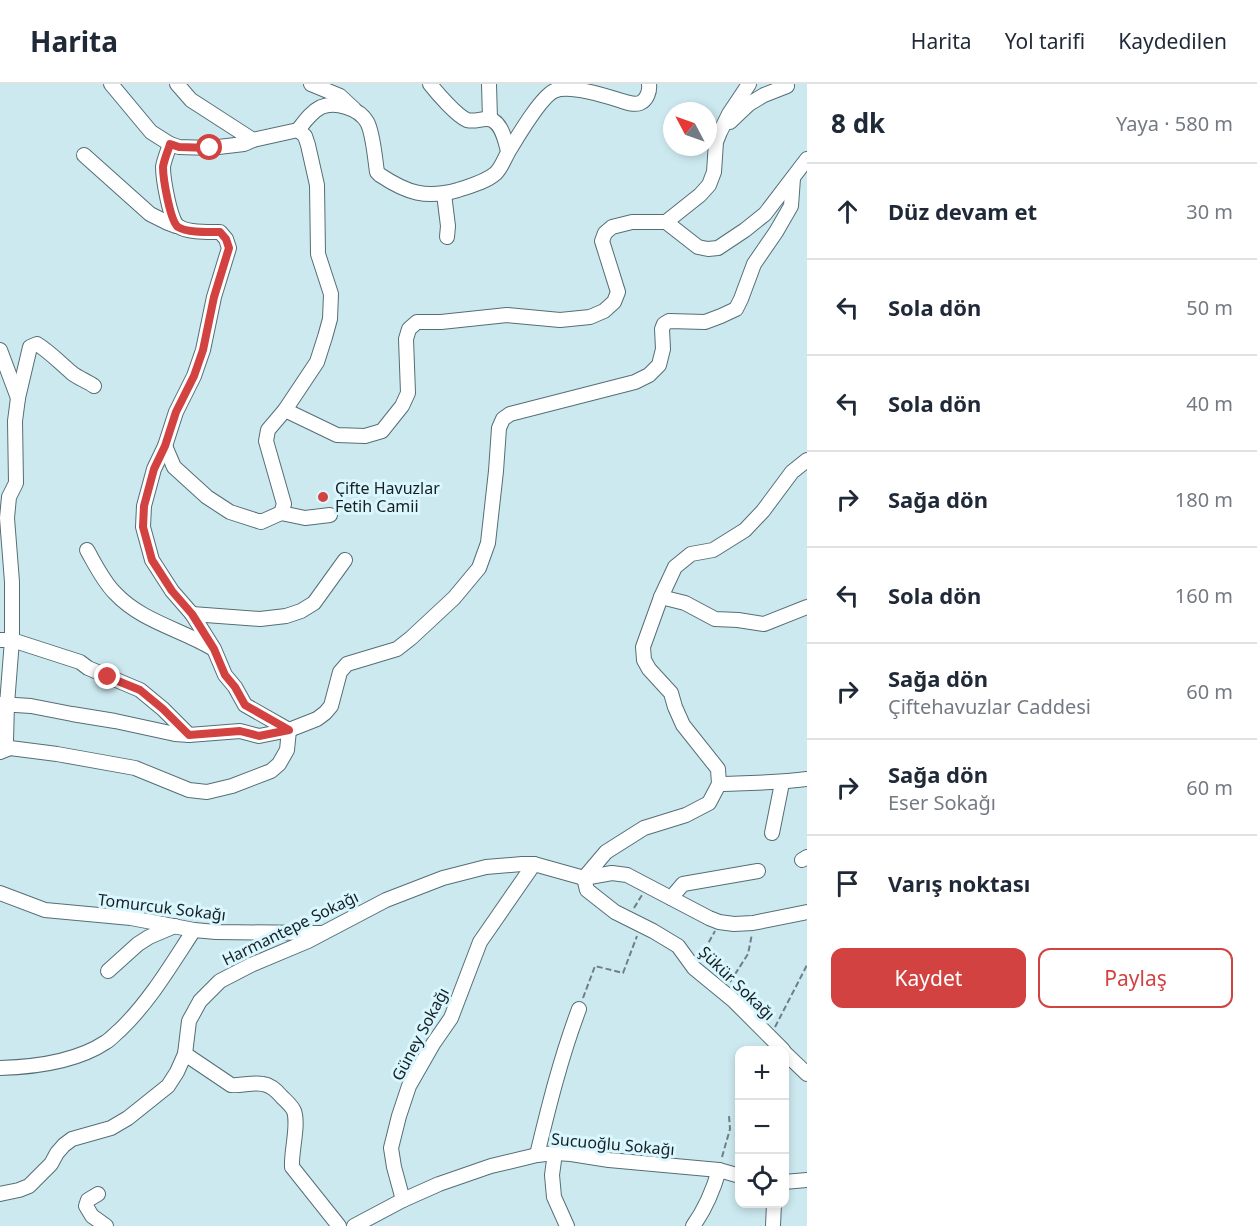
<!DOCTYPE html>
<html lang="tr">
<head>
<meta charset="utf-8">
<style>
	body { margin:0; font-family:"Noto Sans",sans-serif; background:#f2f2f3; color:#1f2937 }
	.controls { position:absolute; right:18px; bottom:18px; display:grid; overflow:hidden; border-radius:12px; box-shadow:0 3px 9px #0003 }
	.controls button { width:54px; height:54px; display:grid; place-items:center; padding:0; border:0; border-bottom:2px solid #e0e1e3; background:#fff; color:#1f2937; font:30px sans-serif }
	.compass { position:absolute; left:663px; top:18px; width:54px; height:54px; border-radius:50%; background:#fff; box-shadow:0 3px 9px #0003; rotate:311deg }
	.stop { position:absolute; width:18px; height:18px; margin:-14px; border:4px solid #d14240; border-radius:50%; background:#fff }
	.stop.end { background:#d14240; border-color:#fff; box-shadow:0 2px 6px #0008 }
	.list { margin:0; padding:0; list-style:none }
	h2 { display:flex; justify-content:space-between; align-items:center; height:78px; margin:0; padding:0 24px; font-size:26px }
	h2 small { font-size:20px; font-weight:400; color:#747a83 }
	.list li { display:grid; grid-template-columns:39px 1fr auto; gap:18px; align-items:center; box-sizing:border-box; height:96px; padding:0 24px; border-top:2px solid #e0e1e3 }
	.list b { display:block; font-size:22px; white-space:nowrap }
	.list p { margin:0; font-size:20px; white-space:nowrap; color:#747a83 }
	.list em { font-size:20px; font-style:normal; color:#747a83 }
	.actions { display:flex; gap:12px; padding:18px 24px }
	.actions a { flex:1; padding:14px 0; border:2px solid #d14240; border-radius:12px; text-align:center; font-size:21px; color:#d14240 }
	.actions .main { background:#d14240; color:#fff }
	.icon { flex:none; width:33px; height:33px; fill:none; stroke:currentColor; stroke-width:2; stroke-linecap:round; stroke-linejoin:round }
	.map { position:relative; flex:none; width:807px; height:1142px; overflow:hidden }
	header { display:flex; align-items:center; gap:36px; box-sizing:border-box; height:84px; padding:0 30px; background:#fff; border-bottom:2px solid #e0e1e3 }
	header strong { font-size:28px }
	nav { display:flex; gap:33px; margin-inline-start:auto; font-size:21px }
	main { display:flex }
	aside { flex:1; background:#fff }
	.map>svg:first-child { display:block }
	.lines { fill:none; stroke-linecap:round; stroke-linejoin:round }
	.minor-casing { stroke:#556e75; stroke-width:16 }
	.path { stroke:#6e8085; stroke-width:2; stroke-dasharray:6 3; stroke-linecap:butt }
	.minor { stroke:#fff; stroke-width:14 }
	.route { stroke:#d14240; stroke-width:8 }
	.poi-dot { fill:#d14240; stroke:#daf6fe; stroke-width:2 }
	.labels { text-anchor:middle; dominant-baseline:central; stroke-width:6; stroke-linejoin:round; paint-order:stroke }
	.poi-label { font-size:16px; fill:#162023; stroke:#daf6fe; text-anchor:start }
	.street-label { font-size:16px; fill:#162023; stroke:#daf6fe }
</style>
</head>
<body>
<header>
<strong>Harita</strong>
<nav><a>Harita</a><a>Yol tarifi</a><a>Kaydedilen</a></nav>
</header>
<main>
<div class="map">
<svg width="807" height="1142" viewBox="0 0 807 1142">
	<rect width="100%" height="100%" fill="#cde9f0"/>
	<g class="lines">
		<defs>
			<g id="minor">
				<polyline points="111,0 151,48 170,60"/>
				<polyline points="177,0 191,16 253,56"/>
				<polyline points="311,0 340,12 354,25"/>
				<path d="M430,0c7,9 27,32 37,36 7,2 13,-1 19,-1 15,-1 19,21 22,32"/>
				<polyline points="489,0 490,35"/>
				<polyline points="730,38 749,20 764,11 787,2"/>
				<path d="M298,46c7,-9 13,-18 23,-23 14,-6 38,1 46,15 6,10 8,37 10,50l3,3c27,18 46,24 78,15 12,-4 28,-8 38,-17 6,-6 9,-16 14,-24 8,-13 31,-52 44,-58 16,-7 52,5 68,10 6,2 12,4 18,2 7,-3 10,-12 9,-19"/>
				<polyline points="84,71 150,130 168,139 176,142"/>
				<polyline points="444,110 448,142 447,153"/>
				<polyline points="666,138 698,163 708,165 718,164 745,146 765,130 807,75"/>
				<polyline points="0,266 18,314"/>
				<path d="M94,302c-7,-5 -16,-8 -22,-13 -12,-10 -22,-21 -35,-29l-7,3 -12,51 -3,23 1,62 -7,14 -2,21 5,64v58l68,22 8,6 52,22 23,19 26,26"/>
				<polyline points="285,326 317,278 325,253 330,235 331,210 318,170 317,101 308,61 305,52 298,46"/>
				<polyline points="165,362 174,383 207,413 230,428 261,438 281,429 284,420 266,357 268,346 285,326 337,351 365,352 382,347 402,322 408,309 406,255 409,245 417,238 441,238 507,231 560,236 590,233 604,227 614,218 618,208 602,157 605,149 612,143 632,138 666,138 700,111 709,101 714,88 716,58 720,48 729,30 749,0"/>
				<polyline points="281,429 305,434 330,431"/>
				<path d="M87,466c8,14 16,31 28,43 26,28 65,36 97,55"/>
				<polyline points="661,513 685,519 715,535 738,536 764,540 807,523"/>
				<polyline points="192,530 260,535 286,532 301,527 314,519 345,476"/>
				<polyline points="0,556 12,556 7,620 6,656 0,657"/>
				<polyline points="0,620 31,622 72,630 115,637 175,650 189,651 240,647 259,652 289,646 317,635 325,629 331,622 340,588 347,580 397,565 411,554 454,514 479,484 488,459 496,387 499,344 503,335 510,330 635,298 649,291 659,281 663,265 662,245 664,240 669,237 705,238 721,232 736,225 741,215 754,180 776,148 791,122 793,94"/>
				<path d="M0,668l10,-4 47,6 78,14 54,22 18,2 25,-6 39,-15 8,-7 8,-14 2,-20 -44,-25 -10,-18 -10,-12 -11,-26 -22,-35 -20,-23 -20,-31 -9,-33 1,-21 10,-37 11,-23 11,-34 18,-36 9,-26 11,-53 15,-49 -3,-9 -6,-7c-11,0 -33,1 -42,-6 -8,-5 -15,-48 -15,-59 1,-7 5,-16 7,-23l9,3 31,1 34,-4 9,-4 45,-10"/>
				<path d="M719,700c29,-1 59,-1 88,-5"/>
				<polyline points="772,749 782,699"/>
				<polyline points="802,776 807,773"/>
				<polyline points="584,794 606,768 644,744 686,731 709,719 719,700 718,685 683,641 675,623 671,609 649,585 644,576 643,563 661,513 675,483 691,470 713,466 745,446 763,427 792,388 807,376"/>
				<polyline points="584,794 587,806 615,828 653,847 678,862 694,884 733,916 783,966"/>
				<polyline points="0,809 45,826 131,834 194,846 216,848 320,849"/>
				<polyline points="671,814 683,800 758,787"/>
				<polyline points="108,887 138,860 149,853 175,842"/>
				<polyline points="784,968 807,990"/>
				<path d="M185,970l46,31c11,1 21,-3 32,-1 8,1 14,7 19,13 4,4 10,9 12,14 5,14 -3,40 -2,56l47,59"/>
				<path d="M0,984c36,-1 76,-6 106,-26 5,-3 9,-8 14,-12 30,-29 51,-65 74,-100"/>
				<polyline points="555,1069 552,1091 554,1113 567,1142"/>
				<path d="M537,1071c12,-50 24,-98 42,-146"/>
				<polyline points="784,1098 807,1096"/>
				<polyline points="0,1110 19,1106 29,1102 51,1080 57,1069 64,1061 72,1055 111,1044 128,1034 168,1002 177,988 185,970 189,937 200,917 220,897 251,881 308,857 386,816 443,794 486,783 522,780 534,780 584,794 612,789 627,791 709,834 719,838 734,840 753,839 807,828"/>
				<polyline points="98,1110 88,1116 86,1122 92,1132 106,1142"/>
				<polyline points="403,1116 394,1083 391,1064 399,1032 409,1002 433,960 451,934 480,858 534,780"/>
				<polyline points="354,1142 403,1116 439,1100 491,1082 537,1071 555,1069 571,1070 609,1076 719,1086 740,1092"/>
				<path d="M693,1142c13,-18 20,-35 26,-56"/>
				<polyline points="773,1142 774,1120"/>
			</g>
		</defs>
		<!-- minor casing -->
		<use href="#minor" class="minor-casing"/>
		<!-- path -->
		<g class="path">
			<polyline points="634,824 642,811"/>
			<polyline points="700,874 715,847"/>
			<polyline points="730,898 748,870 752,850"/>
			<polyline points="583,914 595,882 623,889 637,852"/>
			<polyline points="775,943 807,881"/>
			<polyline points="722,1073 730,1045 729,1032"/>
		</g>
		<!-- minor -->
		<use href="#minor" class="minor"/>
	</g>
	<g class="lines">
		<!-- route -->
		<path class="route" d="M108,593l32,13 23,19 26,26 51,-4 19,5 30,-6 -44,-25 -10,-18 -10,-12 -11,-26 -22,-35 -20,-23 -20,-31 -9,-33 1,-21 10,-37 11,-23 11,-34 18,-36 9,-26 11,-53 15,-49 -3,-9 -6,-7c-11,0 -33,1 -42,-5 -8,-6 -15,-49 -15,-60 1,-7 5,-16 7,-23l9,3 31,1"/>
	</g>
	<!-- markers -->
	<circle class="poi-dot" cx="323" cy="413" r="6"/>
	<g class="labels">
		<!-- poi labels -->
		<g class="poi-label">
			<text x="335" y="404">Çifte Havuzlar<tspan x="335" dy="18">Fetih Camii</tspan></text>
		</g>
		<!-- street labels -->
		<g class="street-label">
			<text transform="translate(162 823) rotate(7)">Tomurcuk Sokağı</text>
			<text transform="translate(290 844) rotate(-26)">Harmantepe Sokağı</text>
			<text transform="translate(737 899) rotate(44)">Şükür Sokağı</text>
			<text transform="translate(420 950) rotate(-62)">Güney Sokağı</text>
			<text transform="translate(613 1060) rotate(5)">Sucuoğlu Sokağı</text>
		</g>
	</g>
</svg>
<div class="controls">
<button>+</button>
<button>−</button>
<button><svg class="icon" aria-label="locate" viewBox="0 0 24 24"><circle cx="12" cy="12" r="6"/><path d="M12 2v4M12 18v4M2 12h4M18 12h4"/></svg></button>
</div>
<svg class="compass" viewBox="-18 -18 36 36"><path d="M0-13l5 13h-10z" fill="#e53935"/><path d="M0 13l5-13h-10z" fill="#747a83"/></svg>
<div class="stop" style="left:210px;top:64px"></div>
<div class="stop end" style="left:108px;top:593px"></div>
</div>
<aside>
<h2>8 dk<small>Yaya · 580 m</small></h2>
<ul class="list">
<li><svg class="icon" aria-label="ahead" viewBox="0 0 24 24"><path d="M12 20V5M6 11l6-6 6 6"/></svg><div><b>Düz devam et</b></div><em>30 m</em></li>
<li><svg class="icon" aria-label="left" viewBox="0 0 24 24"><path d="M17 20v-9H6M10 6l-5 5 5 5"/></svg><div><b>Sola dön</b></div><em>50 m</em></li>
<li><svg class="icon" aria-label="left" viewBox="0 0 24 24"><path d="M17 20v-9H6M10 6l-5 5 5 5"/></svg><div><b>Sola dön</b></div><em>40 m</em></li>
<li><svg class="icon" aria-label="right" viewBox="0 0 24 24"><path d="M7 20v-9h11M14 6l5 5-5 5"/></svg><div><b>Sağa dön</b></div><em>180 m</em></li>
<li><svg class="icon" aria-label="left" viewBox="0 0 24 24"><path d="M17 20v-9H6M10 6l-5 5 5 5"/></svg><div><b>Sola dön</b></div><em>160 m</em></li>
<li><svg class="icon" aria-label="right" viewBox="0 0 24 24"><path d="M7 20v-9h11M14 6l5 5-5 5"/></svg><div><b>Sağa dön</b><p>Çiftehavuzlar Caddesi</p></div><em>60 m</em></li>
<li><svg class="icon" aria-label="right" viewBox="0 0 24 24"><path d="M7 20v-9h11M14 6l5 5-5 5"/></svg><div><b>Sağa dön</b><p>Eser Sokağı</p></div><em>60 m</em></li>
<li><svg class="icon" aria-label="arrive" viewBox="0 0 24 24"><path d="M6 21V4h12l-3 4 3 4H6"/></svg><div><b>Varış noktası</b></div></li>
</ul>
<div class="actions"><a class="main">Kaydet</a><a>Paylaş</a></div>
</aside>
</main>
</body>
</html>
